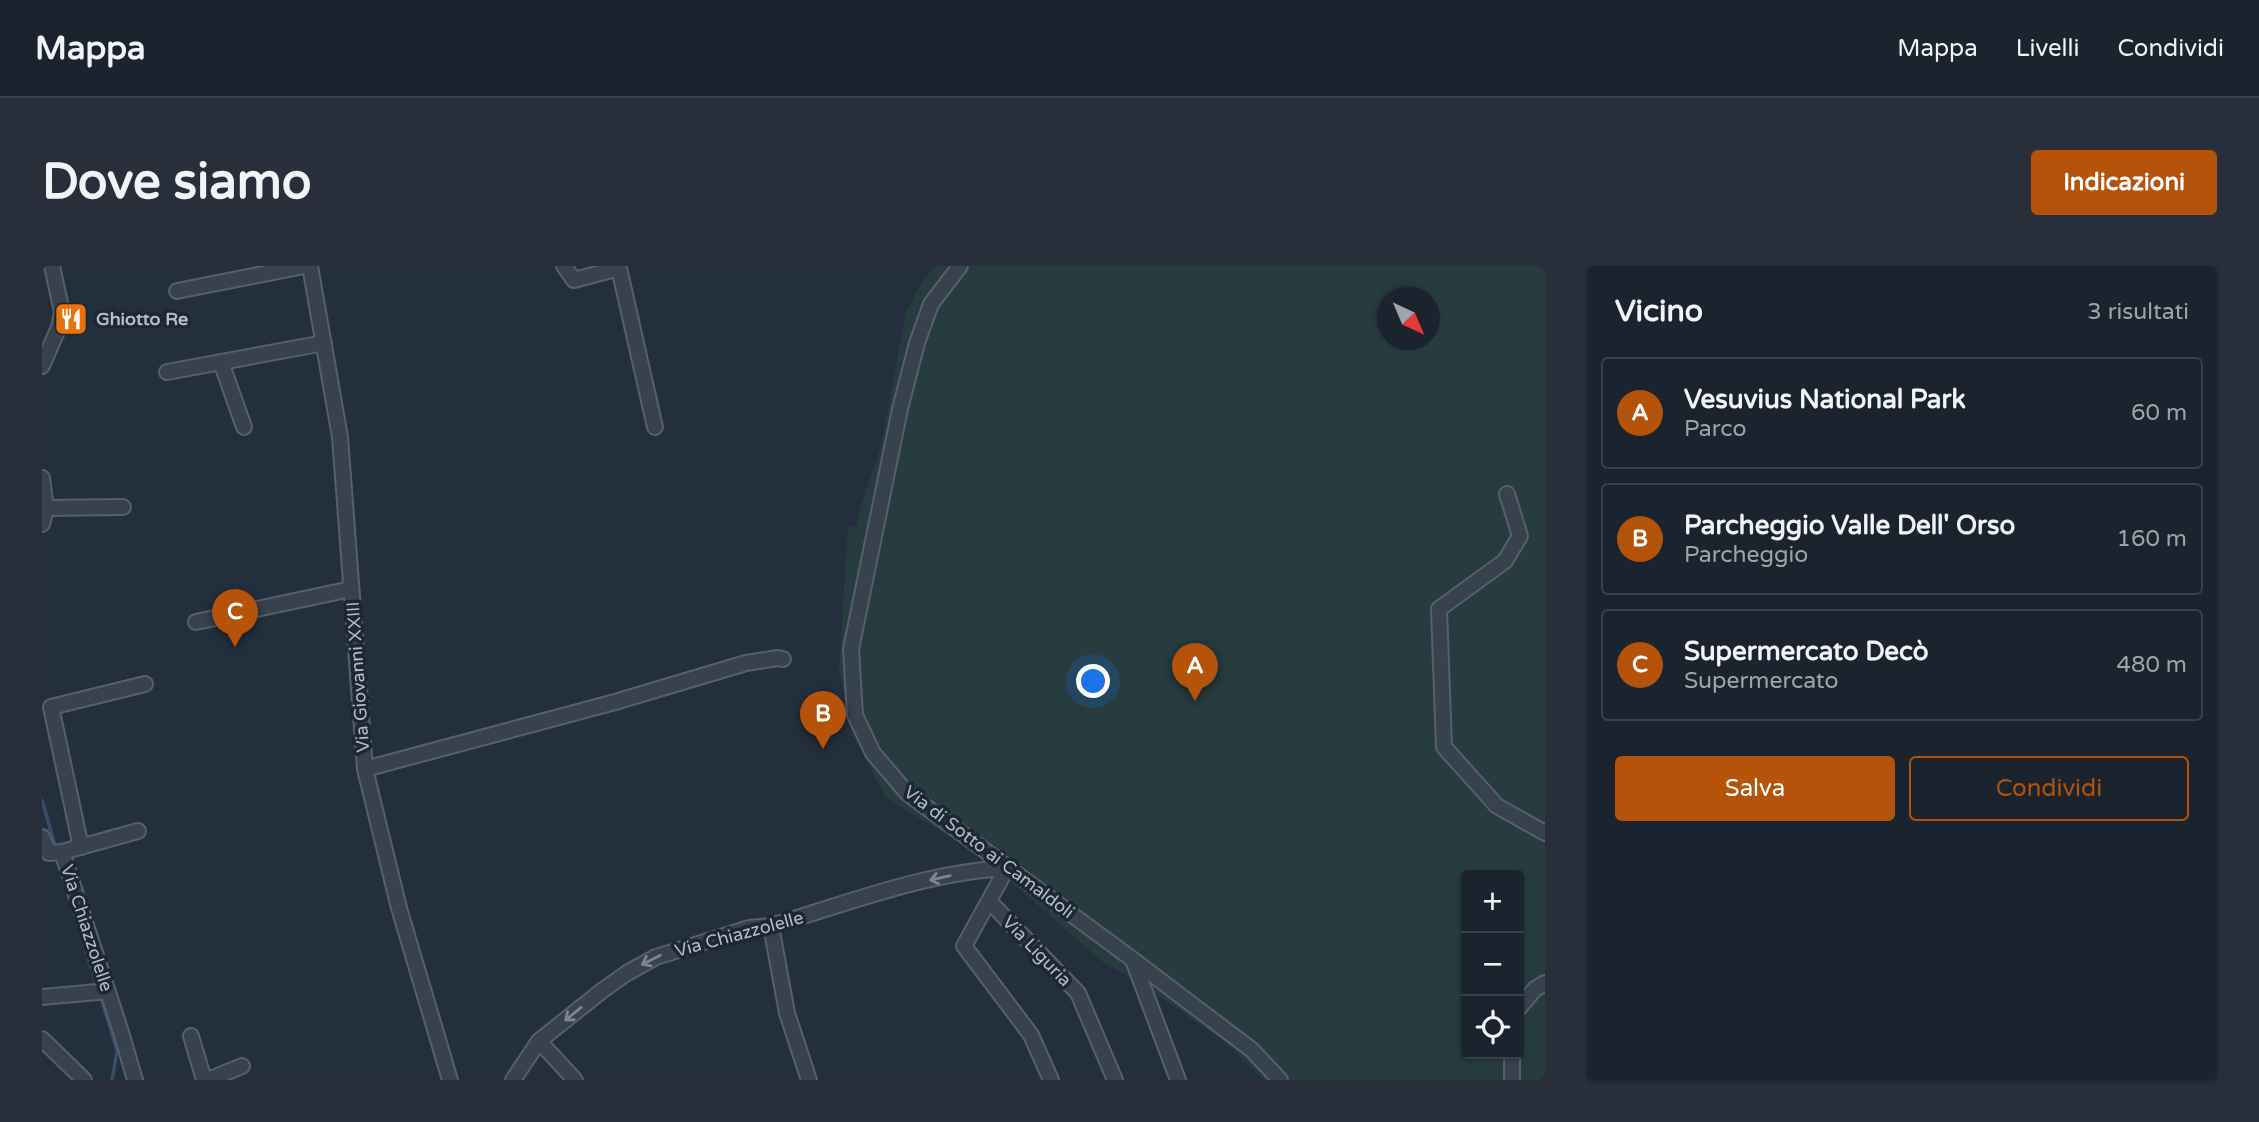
<!DOCTYPE html>
<html lang="it">
<head>
<meta charset="utf-8">
<style>
	body { margin:0; font-family:"Varela Round",sans-serif; background:#282f3a; color:#f1f3f6 }
	.controls { position:absolute; right:21px; bottom:21px; display:grid; overflow:hidden; border-radius:7px; box-shadow:0 2px 5px #0004 }
	.controls button { width:63px; height:63px; display:grid; place-items:center; padding:0; border:0; border-bottom:2px solid #39404a; background:#1b232e; color:#f1f3f6; font:35px sans-serif }
	.compass { position:absolute; left:1335px; top:21px; width:63px; height:63px; border-radius:50%; background:#1b232e; box-shadow:0 2px 5px #0004; rotate:136deg }
	.you { position:absolute; left:1052px; top:416px; width:24px; height:24px; margin:-18px; border:5px solid #fff; border-radius:50%; background:#1a73e8; box-shadow:0 0 0 10px #1a73e833 }
	.badge { display:grid; place-items:center; width:46px; height:46px; border-radius:50%; background:#b45309; color:#fff; font-size:23px; font-weight:700 }
	.pin { position:absolute; translate:-50% -58px; filter:drop-shadow(0 2px 4px #0008) }
	.pin::after { content:''; position:absolute; top:37px; width:24px; height:21px; background:inherit; clip-path:polygon(0 0,100% 0,50% 100%) }
	.list { margin:0; padding:0; list-style:none }
	h2 { display:flex; justify-content:space-between; align-items:center; height:91px; margin:0; padding:0 28px; font-size:30px }
	h2 small { font-size:23px; font-weight:400; color:#a0a4aa }
	.list li { display:grid; grid-template-columns:46px 1fr auto; gap:21px; align-items:center; box-sizing:border-box; height:112px; margin:0 14px 14px; padding:0 14px; border:2px solid #39404a; border-radius:7px }
	.list b { display:block; font-size:26px; white-space:nowrap }
	.list p { margin:0; font-size:23px; white-space:nowrap; color:#a0a4aa }
	.list em { font-size:23px; font-style:normal; color:#a0a4aa }
	.actions { display:flex; gap:14px; padding:21px 28px }
	.actions a { flex:1; padding:16px 0; border:2px solid #b45309; border-radius:7px; text-align:center; font-size:24px; color:#b45309 }
	.actions .main { background:#b45309; color:#fff }
	.icon { flex:none; width:38px; height:38px; fill:none; stroke:currentColor; stroke-width:2; stroke-linecap:round; stroke-linejoin:round }
	.map { position:relative; flex:none; width:1503px; height:814px; overflow:hidden; border-radius:7px }
	header { display:flex; align-items:center; gap:42px; box-sizing:border-box; height:98px; padding:0 35px; background:#1b232e; border-bottom:2px solid #39404a }
	header strong { font-size:33px }
	nav { display:flex; gap:38px; margin-inline-start:auto; font-size:24px }
	.intro { display:flex; align-items:center; justify-content:space-between; box-sizing:border-box; height:168px; padding:0 42px }
	h1 { margin:0; font-size:49px }
	.button { padding:18px 32px; border-radius:7px; background:#b45309; color:#fff; font-size:24px; font-weight:700 }
	main { display:flex; gap:42px; padding:0 42px }
	aside { flex:1; background:#1b232e; border-radius:7px; box-shadow:0 2px 5px #0004 }
	.map>svg:first-child { display:block }
	.park { fill:#263c3f; fill-rule:evenodd }
	.lines { fill:none; stroke-linecap:round; stroke-linejoin:round }
	.stream { stroke:#394c67; stroke-width:3.5 }
	.minor-casing { stroke:#565f6c; stroke-width:18 }
	.minor { stroke:#38414e; stroke-width:14 }
	.oneway { stroke:#7c8592 }
	.labels { text-anchor:middle; dominant-baseline:central; stroke-width:7; stroke-linejoin:round; paint-order:stroke }
	.poi-label { font-size:18px; font-weight:bold; fill:#b4bcc9; stroke:#1d2633; text-anchor:start }
	.street-label { font-size:18px; fill:#b4bcc9; stroke:#1d2633 }
</style>
</head>
<body>
<header>
<strong>Mappa</strong>
<nav><a>Mappa</a><a>Livelli</a><a>Condividi</a></nav>
</header>
<div class="intro"><h1>Dove siamo</h1><a class="button">Indicazioni</a></div>
<main>
<div class="map">
<svg width="1503" height="814" viewBox="0 0 1503 814">
	<rect width="100%" height="100%" fill="#242f3e"/>
	<!-- park -->
	<path class="park" d="M894,0h609v814h-281l-39,-38 -87,-61 -33,-17 -122,-107 -97,-59 -34,-65 -13,-64 9,-143 8,2 4,-19 21,-62 25,-135 17,-32zM1346,32h42v42h-42zM1424,609h53v179h-53z"/>
	<g class="lines">
		<!-- stream -->
		<g class="stream">
			<polyline points="0,534 14,583"/>
			<polyline points="38,665 55,721"/>
			<polyline points="58,728 75,785 70,814"/>
		</g>
		<defs>
			<g id="minor">
				<polyline points="268,0 298,171 323,503 357,642 408,814"/>
				<polyline points="522,0 532,14 577,2 613,161"/>
				<polyline points="918,0 889,38 875,77 858,143 809,383 813,449 831,487 865,527 1090,693 1210,784 1238,814"/>
				<polyline points="135,25 262,0"/>
				<polyline points="179,96 202,161"/>
				<polyline points="0,100 17,61 20,46 10,0"/>
				<polyline points="125,106 282,77"/>
				<polyline points="0,212 4,242 0,258"/>
				<polyline points="1465,228 1478,270 1463,295 1397,343 1402,481 1455,540 1503,567"/>
				<polyline points="4,242 81,241"/>
				<polyline points="154,356 309,323"/>
				<polyline points="323,503 573,436 704,397 736,392 741,393"/>
				<polyline points="0,571 7,587 20,586"/>
				<polyline points="39,581 9,441 103,418"/>
				<polyline points="948,636 1036,727 1073,814"/>
				<polyline points="729,660 745,747 767,814"/>
				<polyline points="1091,694 1136,814"/>
				<polyline points="0,731 66,725"/>
				<polyline points="1477,742 1493,723 1503,717"/>
				<polyline points="149,770 162,814"/>
				<polyline points="0,773 42,814"/>
				<polyline points="497,775 533,814"/>
				<polyline points="1470,788 1470,814"/>
				<polyline points="93,814 79,766 20,586 96,565"/>
				<polyline points="166,814 200,800"/>
				<path d="M471,814l26,-39 64,-51 24,-17 29,-16 93,-29 22,-2c77,-23 156,-54 236,-58l-43,78 67,89 20,45"/>
			</g>
		</defs>
		<!-- minor casing -->
		<use href="#minor" class="minor-casing"/>
		<!-- minor -->
		<use href="#minor" class="minor"/>
	</g>
	<!-- one-way arrows -->
	<defs><path id="oneway-shaft" d="M-6 0H5M1.5-3L5.5 0L1.5 3" fill="none" stroke-width="1.6" stroke-linecap="round" stroke-linejoin="round" transform="scale(1.75)"/></defs>
	<g class="oneway">
		<use href="#oneway-shaft" transform="translate(898 612) rotate(167)"/>
		<use href="#oneway-shaft" transform="translate(609 694) rotate(153)"/>
		<use href="#oneway-shaft" transform="translate(531 748) rotate(141)"/>
	</g>
	<!-- icons -->
	<defs>
		<symbol id="restaurant-square" viewBox="-11 -11 22 22"><rect x="-9" y="-9" width="18" height="18" rx="4" fill="#e8710a" stroke="#1d2633"/><path d="M-5-6h1v4h1v-4h1v4h1v-4h1v5L-1.5 .5V6h-2V.5L-5-1ZM5-6V6H3V1.5H1.5Q1.5-4 5-6Z" fill="#fff"/></symbol>
	</defs>
	<g fill-rule="evenodd">
		<use href="#restaurant-square" x="10" y="34" width="38" height="38"/>
	</g>
	<g class="labels">
		<!-- poi labels -->
		<g class="poi-label">
			<text x="54" y="53">Ghiotto Re</text>
		</g>
		<!-- street labels -->
		<g class="street-label">
			<text transform="translate(316 411) rotate(-94)">Via Giovanni XXIII</text>
			<text transform="translate(947 586) rotate(37)">Via di Sotto ai Camaldoli</text>
			<text transform="translate(45 662) rotate(72)">Via Chiazzolelle</text>
			<text transform="translate(697 668) rotate(-15)">Via Chiazzolelle</text>
			<text transform="translate(995 685) rotate(46)">Via Liguria</text>
		</g>
	</g>
</svg>
<div class="controls">
<button>+</button>
<button>−</button>
<button><svg class="icon" aria-label="locate" viewBox="0 0 24 24"><circle cx="12" cy="12" r="6"/><path d="M12 2v4M12 18v4M2 12h4M18 12h4"/></svg></button>
</div>
<svg class="compass" viewBox="-18 -18 36 36"><path d="M0-13l5 13h-10z" fill="#e53935"/><path d="M0 13l5-13h-10z" fill="#a0a4aa"/></svg>
<div class="you"></div>
<div class="pin badge" style="left:1153px;top:435px">A</div>
<div class="pin badge" style="left:781px;top:483px">B</div>
<div class="pin badge" style="left:193px;top:381px">C</div>
</div>
<aside>
<h2>Vicino<small>3 risultati</small></h2>
<ul class="list">
<li><span class="badge">A</span><div><b>Vesuvius National Park</b><p>Parco</p></div><em>60 m</em></li>
<li><span class="badge">B</span><div><b>Parcheggio Valle Dell' Orso</b><p>Parcheggio</p></div><em>160 m</em></li>
<li><span class="badge">C</span><div><b>Supermercato Decò</b><p>Supermercato</p></div><em>480 m</em></li>
</ul>
<div class="actions"><a class="main">Salva</a><a>Condividi</a></div>
</aside>
</main>
</body>
</html>
